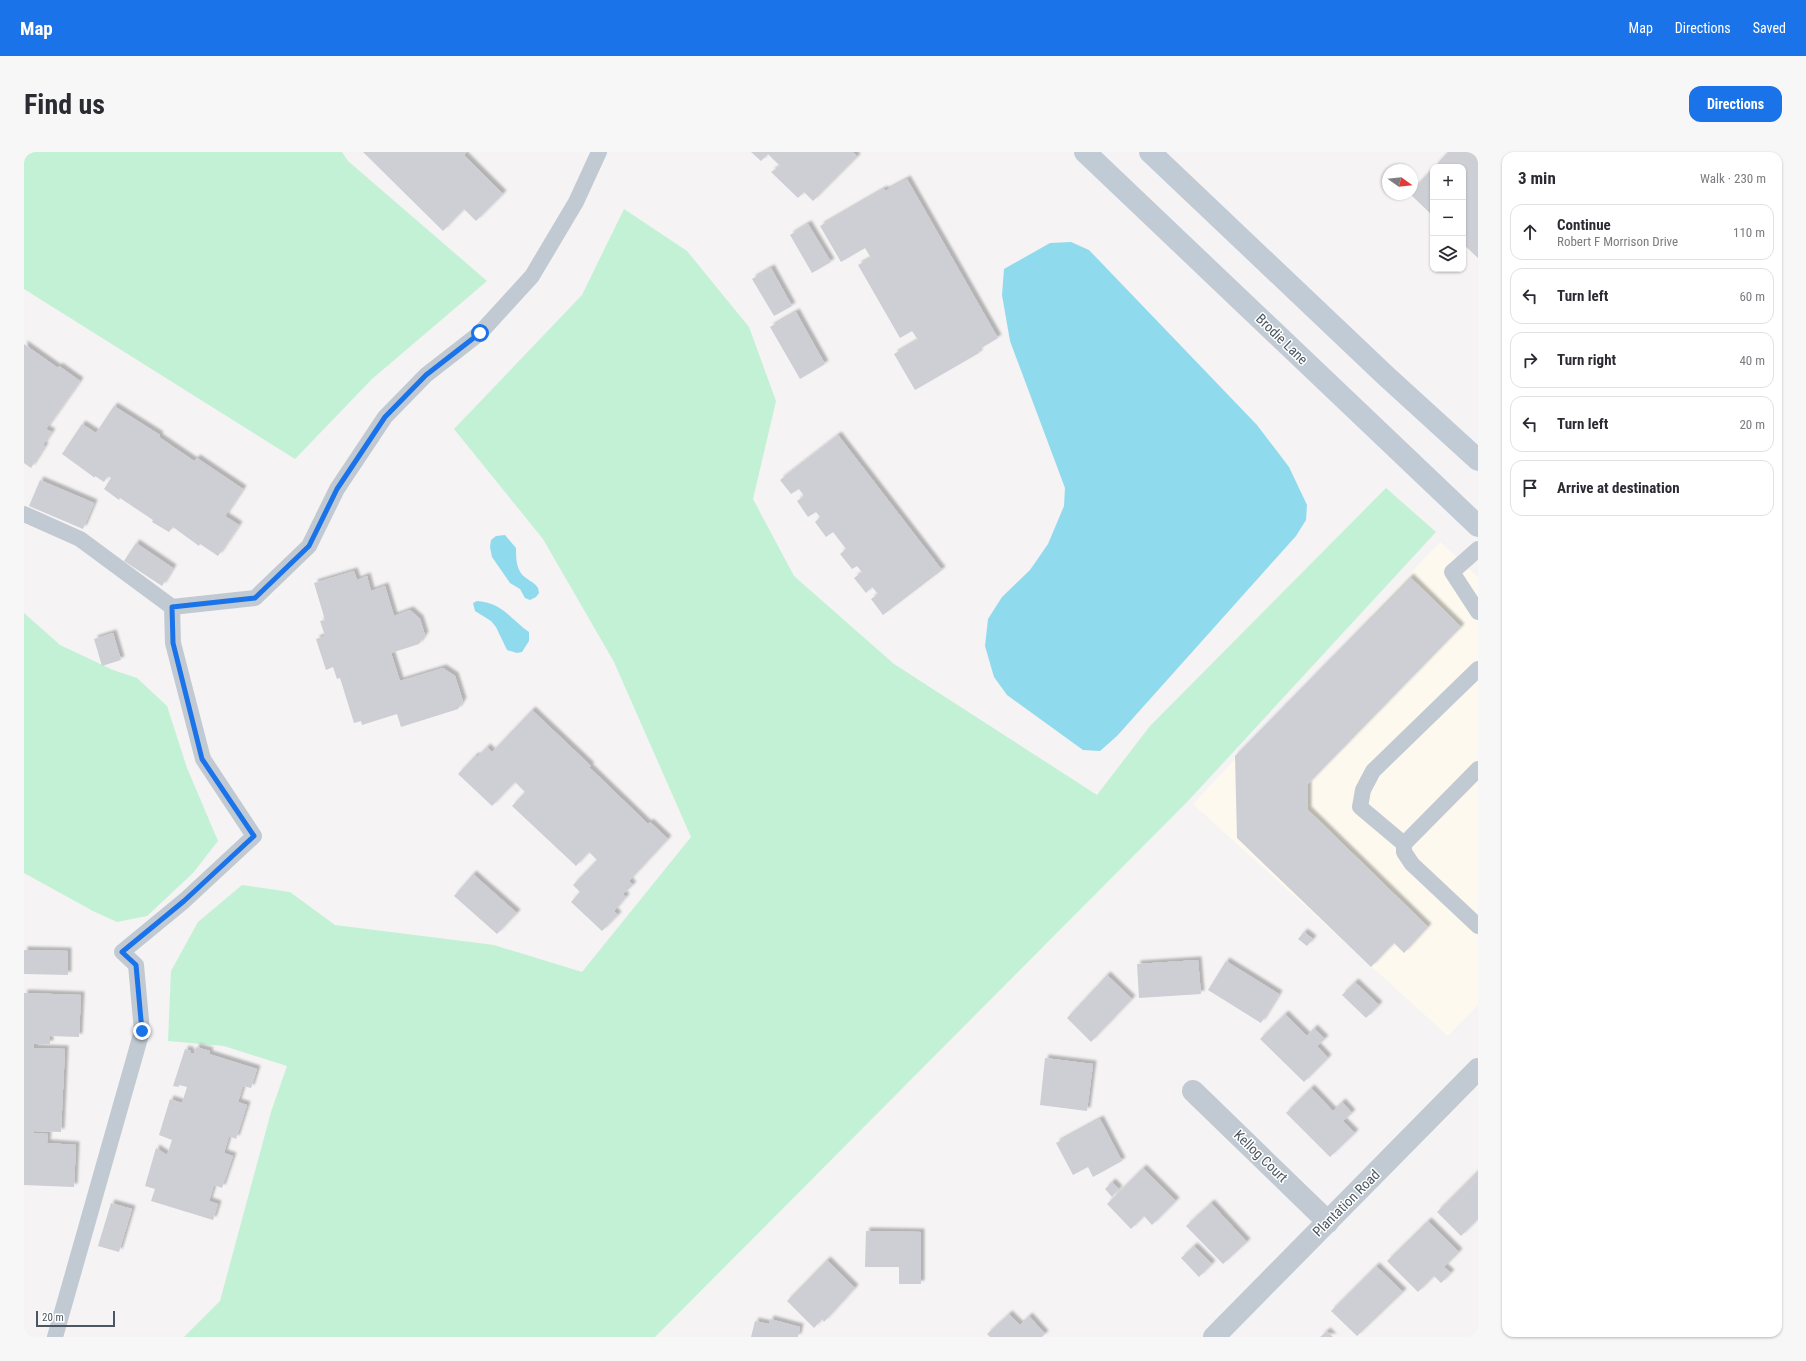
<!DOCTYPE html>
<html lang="en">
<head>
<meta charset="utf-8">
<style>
	body { margin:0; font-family:"Roboto Condensed",sans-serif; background:#f7f7f7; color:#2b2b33 }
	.controls { position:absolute; right:12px; top:12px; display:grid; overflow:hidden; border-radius:8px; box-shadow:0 1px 3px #0004 }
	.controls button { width:36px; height:36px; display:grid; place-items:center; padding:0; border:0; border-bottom:1px solid #e1e1e2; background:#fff; color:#2b2b33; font:20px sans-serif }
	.compass { position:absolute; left:1358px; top:12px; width:36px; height:36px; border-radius:50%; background:#fff; box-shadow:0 1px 3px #0004; rotate:105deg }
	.scale { position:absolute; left:12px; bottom:10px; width:79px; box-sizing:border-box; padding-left:4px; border:2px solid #4a5661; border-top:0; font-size:11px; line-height:14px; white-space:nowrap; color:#4a5661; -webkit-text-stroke:3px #fff; paint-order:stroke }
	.stop { position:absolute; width:12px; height:12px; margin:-9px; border:3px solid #1a73e8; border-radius:50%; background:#fff }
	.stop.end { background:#1a73e8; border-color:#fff; box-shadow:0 1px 4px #0008 }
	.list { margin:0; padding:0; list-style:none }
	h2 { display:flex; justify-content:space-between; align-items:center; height:52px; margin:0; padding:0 16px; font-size:17px }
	h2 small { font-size:13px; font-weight:400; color:#7c7c81 }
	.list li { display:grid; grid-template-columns:26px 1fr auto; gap:12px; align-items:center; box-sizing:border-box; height:56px; margin:0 8px 8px; padding:0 8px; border:1px solid #e1e1e2; border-radius:12px }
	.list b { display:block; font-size:15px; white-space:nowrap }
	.list p { margin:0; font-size:13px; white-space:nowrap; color:#7c7c81 }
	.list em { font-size:13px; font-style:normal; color:#7c7c81 }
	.icon { flex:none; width:22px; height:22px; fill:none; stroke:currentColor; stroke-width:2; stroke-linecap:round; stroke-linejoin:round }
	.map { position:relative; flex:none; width:1454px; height:1185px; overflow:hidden; border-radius:12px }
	header { display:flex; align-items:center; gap:24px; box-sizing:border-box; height:56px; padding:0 20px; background:#1a73e8; color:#fff }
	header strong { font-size:19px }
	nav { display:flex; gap:22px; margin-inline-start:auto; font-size:14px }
	.intro { display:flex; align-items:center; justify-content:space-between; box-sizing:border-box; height:96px; padding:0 24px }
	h1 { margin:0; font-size:28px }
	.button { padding:10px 18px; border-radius:12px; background:#1a73e8; color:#fff; font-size:14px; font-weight:700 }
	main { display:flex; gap:24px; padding:0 24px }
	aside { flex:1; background:#fff; border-radius:12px; box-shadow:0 1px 3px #0004 }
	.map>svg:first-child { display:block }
	.commercial { fill:#fdf9ef }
	.green { fill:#c3f1d5 }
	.water { fill:#90daee }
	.building { fill:#cdcfd5; filter:url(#shadow) }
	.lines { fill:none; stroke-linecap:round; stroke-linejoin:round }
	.lane { stroke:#c1cad2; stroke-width:16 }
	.street { stroke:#c1cad2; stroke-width:22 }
	.secondary { stroke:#c1cbd6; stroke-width:22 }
	.route { stroke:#1a73e8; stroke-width:5 }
	.labels { text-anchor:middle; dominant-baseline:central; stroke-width:3; stroke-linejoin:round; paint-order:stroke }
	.street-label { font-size:14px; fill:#4a5661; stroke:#fff }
</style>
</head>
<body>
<header>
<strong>Map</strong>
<nav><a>Map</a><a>Directions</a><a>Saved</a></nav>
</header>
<div class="intro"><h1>Find us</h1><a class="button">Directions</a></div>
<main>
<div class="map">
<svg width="1454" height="1185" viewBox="0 0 1454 1185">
	<defs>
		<filter id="shadow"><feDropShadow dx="3.5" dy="-3.5" stdDeviation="1" flood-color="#0004"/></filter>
	</defs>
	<rect width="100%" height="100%" fill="#f5f3f3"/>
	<!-- commercial -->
	<polygon class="commercial" points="1416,390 1454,425 1454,853 1424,884 1169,652"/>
	<!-- green -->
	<g class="green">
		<polygon points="0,0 318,0 324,9 463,129 348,227 271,307 0,137"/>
		<polygon points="600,57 663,99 725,175 752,249 729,347 770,424 870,512 1073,643 1126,574 1362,336 1412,380 1165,648 631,1185 160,1185 196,1149 247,960 263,914 200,894 144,889 147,819 174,770 218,733 266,740 311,773 470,793 558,820 667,685 590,510 519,387 430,277 558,143"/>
		<polygon points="0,461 36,493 89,518 113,526 143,554 163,616 194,689 169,721 123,764 93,770 69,759 0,721"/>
	</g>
	<!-- water -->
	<g class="water">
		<polygon points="1047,90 1065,98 1233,273 1265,315 1283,353 1282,368 1272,384 1093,584 1076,599 1059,598 983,543 970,525 961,494 964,467 978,445 1006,418 1024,392 1040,354 1041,336 986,189 978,143 980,117 1026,91"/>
		<path d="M481,383l11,13c0,11 0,23 10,30 4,3 9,5 12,10l1,5 -3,4 -6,3 -5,-2 -5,-9 -10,-6 -18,-26 -2,-10 1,-7 5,-4z"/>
		<path d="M453,449c26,2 32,17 52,31v9l-7,11 -5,1 -10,-3 -11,-23 -5,-6 -16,-10 -2,-8z"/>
	</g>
	<!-- building -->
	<g class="building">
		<polygon points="339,0 443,0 440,3 479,42 452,69 440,57 419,79"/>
		<polygon points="727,0 829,0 833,5 789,49 780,40 774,46 747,20 756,14 744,2 737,9"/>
		<polygon points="1424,0 1454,0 1454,106 1439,92 1439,15 1410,15"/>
		<polygon points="1409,16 1409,64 1386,42 1388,42 1388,38"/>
		<polygon points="883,27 974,186 954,198 955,201 891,238 870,202 894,188 888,179 876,186 834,113 847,106 841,96 817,110 796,74 860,37 861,39"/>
		<polygon points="784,72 807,110 788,121 766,83"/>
		<polygon points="747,116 768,154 750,164 728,127"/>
		<polygon points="772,160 801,212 776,227 746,175"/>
		<polygon points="0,192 34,216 35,214 56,229 22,277 28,280 19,293 21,294 7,316 0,311"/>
		<polygon points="90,254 136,283 135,285 170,309 173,306 219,337 201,364 215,373 194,404 176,392 175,394 149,375 145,380 128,370 129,368 96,346 95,348 80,337 87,326 84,324 80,330 71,324 71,326 38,302 58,272 72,281"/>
		<polygon points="814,283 918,418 859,463 847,447 854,442 848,435 842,441 830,426 838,420 833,414 828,417 816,402 822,397 809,380 802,385 791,370 796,365 792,360 784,365 773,349 780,344 775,337 767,342 756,328"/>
		<polygon points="16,328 70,351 59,377 5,354"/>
		<polygon points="112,391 149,416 138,434 100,409"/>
		<polygon points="330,419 333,428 343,424 347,439 361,434 370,464 386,458 396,467 401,483 395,492 367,501 376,529 419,516 431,524 439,549 434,557 377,575 373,562 338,573 337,569 330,571 316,526 313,527 309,515 302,518 292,487 301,484 296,469 301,468 290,431"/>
		<polygon points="1386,425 1437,475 1284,632 1284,658 1404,775 1380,801 1370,791 1347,815 1213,686 1211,604"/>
		<polygon points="89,481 97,508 78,514 70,487"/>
		<polygon points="508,558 567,614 565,615 624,672 626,670 644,687 605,729 609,733 599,742 602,745 590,759 594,763 578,779 547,750 556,740 549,733 573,708 565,700 552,714 488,654 501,640 491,630 468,654 434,622 451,604 453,605 463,595 468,600"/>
		<polygon points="449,722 493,761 473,782 430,744"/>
		<polygon points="1280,780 1289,787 1283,794 1274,787"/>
		<polygon points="0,798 44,799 44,823 0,822"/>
		<polygon points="1174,808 1177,842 1115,846 1113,812"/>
		<polygon points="1202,809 1255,842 1237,871 1184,838"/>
		<polygon points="1083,823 1108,847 1067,890 1043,866"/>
		<polygon points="1331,830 1355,853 1342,866 1318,843"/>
		<polygon points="0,841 57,843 55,885 26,884 26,892 10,892 10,896 41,897 37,980 10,979 10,981 24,982 23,991 52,993 50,1035 0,1033"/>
		<polygon points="1261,862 1283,884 1290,876 1301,887 1293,894 1304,906 1280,930 1236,887"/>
		<polygon points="172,895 186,899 185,902 233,917 227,936 219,934 214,950 223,953 212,987 205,984 200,1001 209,1004 198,1036 190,1033 185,1049 194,1052 189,1068 127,1049 131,1037 121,1034 132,996 143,1003 148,988 135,983 146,947 158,951 163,935 155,933 155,935 149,934 161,897 167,899 166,901 170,902"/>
		<polygon points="1021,906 1069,912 1063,959 1016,953"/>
		<polygon points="1287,936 1309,959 1318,950 1328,961 1319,969 1331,981 1306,1005 1262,961"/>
		<polygon points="1076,967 1098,1009 1069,1025 1064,1015 1049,1023 1032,991"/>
		<polygon points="1119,1016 1152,1049 1128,1073 1120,1064 1107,1077 1083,1052"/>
		<polygon points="1454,1019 1454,1067 1437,1084 1413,1060"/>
		<polygon points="1088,1030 1095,1037 1088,1045 1081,1037"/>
		<polygon points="87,1051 108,1057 95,1100 74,1094"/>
		<polygon points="1187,1051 1223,1090 1199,1112 1162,1074"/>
		<polygon points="1404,1069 1435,1100 1420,1115 1427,1121 1417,1131 1410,1124 1394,1140 1363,1109"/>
		<polygon points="842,1079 897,1080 897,1132 875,1132 875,1115 841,1115"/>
		<polygon points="1170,1094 1188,1112 1175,1125 1157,1106"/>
		<polygon points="803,1108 831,1136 800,1170 798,1167 790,1176 763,1149"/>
		<polygon points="1352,1114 1379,1140 1333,1184 1307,1159"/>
		<polygon points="985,1162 996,1173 1005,1164 1021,1182 1018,1185 966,1185 963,1182"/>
		<polygon points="746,1167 776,1175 774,1185 727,1185 731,1169 745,1172"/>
		<polygon points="1303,1179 1309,1185 1296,1185"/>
	</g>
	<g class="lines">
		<!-- lane -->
		<g class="lane">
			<polyline points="0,362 56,387 148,455"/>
			<polyline points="1454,397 1428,420 1454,460"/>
			<polyline points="148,455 231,446 285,394 313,337 361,265 402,223 456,181 508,124 552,50 575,0"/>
			<polyline points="1454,617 1380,692 1380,700 1388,712 1454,774"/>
			<polyline points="1380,692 1336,655 1339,638 1349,619 1454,517"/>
			<polyline points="31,1185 118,879 112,813 98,800 160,749 230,684 179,607 149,491 148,455"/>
		</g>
		<!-- street -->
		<g class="street">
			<polyline points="1169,939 1304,1070"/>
			<polyline points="1190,1185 1454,917"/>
		</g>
		<!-- secondary -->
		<g class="secondary">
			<polyline points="1061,0 1454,374"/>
			<polyline points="1126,0 1362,224 1454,308"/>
		</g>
	</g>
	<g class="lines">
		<!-- route -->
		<polyline class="route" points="118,879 112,813 98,800 160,749 230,684 178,607 149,491 148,455 231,446 285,394 313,337 361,265 402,223 456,181"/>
	</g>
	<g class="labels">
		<!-- street labels -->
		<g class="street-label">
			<text transform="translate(1258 187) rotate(44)">Brodie Lane</text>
			<text transform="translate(1237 1004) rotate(44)">Kellog Court</text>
			<text transform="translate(1322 1051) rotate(-45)">Plantation Road</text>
		</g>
	</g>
</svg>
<div class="controls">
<button>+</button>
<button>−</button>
<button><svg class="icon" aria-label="layers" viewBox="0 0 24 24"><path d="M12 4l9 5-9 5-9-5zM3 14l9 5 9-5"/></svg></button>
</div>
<svg class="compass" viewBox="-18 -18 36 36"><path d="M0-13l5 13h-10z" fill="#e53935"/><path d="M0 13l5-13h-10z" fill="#7c7c81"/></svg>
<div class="scale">20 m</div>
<div class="stop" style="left:456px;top:181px"></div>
<div class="stop end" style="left:118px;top:879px"></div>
</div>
<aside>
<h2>3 min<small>Walk · 230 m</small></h2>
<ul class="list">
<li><svg class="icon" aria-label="ahead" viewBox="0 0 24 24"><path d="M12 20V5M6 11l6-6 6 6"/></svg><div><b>Continue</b><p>Robert F Morrison Drive</p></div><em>110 m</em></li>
<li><svg class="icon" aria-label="left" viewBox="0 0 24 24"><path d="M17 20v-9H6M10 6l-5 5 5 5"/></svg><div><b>Turn left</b></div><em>60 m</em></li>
<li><svg class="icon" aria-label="right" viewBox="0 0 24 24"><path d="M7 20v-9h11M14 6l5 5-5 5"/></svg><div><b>Turn right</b></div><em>40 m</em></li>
<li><svg class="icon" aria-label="left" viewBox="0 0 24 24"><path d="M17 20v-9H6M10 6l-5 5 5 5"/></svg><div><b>Turn left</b></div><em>20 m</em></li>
<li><svg class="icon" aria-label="arrive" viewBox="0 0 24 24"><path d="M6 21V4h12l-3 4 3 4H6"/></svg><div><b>Arrive at destination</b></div></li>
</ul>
</aside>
</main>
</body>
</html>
